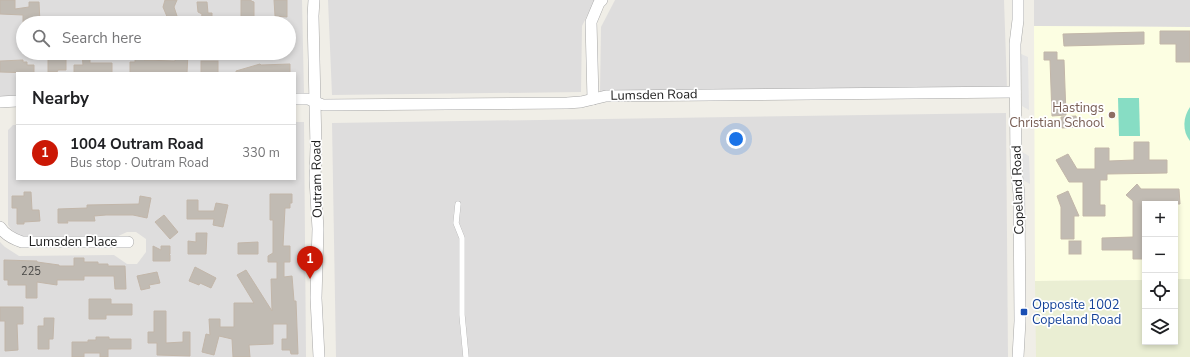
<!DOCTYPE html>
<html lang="en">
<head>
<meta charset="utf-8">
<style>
	body { margin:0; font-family:"Nunito Sans",sans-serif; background:#f2f2f2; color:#202124 }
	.controls { position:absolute; right:12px; bottom:12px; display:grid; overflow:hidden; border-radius:0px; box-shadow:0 2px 6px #0003 }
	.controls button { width:36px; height:36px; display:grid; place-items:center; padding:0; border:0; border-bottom:1px solid #e0e0e0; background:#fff; color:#202124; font:20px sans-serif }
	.you { position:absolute; left:736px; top:139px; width:14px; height:14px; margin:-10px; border:3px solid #fff; border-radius:50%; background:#1a73e8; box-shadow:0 0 0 6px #1a73e833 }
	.badge { display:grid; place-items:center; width:26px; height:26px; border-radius:50%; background:#cb1805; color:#fff; font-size:13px; font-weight:700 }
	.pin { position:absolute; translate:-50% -33px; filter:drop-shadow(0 1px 2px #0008) }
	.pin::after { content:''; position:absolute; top:21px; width:14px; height:12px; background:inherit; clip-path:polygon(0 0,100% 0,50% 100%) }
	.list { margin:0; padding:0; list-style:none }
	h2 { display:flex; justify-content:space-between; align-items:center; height:52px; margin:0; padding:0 16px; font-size:17px }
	h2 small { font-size:13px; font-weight:400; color:#757577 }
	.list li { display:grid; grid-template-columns:26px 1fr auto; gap:12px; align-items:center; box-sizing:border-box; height:56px; padding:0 16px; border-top:1px solid #e0e0e0 }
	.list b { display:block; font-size:15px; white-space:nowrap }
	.list p { margin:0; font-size:13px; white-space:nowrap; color:#757577 }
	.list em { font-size:13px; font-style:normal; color:#757577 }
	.icon { flex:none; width:22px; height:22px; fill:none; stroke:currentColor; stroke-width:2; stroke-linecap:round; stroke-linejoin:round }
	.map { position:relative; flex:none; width:1190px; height:357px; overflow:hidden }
	.search { position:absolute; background:#fff; box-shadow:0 2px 6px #0003; left:16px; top:16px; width:280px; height:44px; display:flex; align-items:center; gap:10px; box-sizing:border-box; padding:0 14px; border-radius:22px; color:#757577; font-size:15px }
	.panel { position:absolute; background:#fff; box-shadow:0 2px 6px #0003; left:16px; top:72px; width:280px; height:108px; border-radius:0px }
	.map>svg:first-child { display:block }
	.residential { fill:#dedddd; fill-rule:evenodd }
	.education { fill:#fcfee2 }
	.farmland { fill:#eaeed3 }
	.pitch { fill:#87ddc4 }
	.parking { fill:#e4e4e4 }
	.building { fill:#c1bbb3; stroke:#c2b6a9 }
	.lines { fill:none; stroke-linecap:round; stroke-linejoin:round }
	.service-casing { stroke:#a7a7a7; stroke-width:6 }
	.minor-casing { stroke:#a7a7a7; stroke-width:12 }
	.service { stroke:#fff; stroke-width:5.5 }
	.minor { stroke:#fff; stroke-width:11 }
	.education-dot { fill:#8d6e63; stroke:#fff; stroke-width:1.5 }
	.transit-dot { fill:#1a4fb4; stroke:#fff; stroke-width:1.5 }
	.labels { text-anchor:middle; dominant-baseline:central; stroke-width:3.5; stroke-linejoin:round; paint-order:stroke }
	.number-label { font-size:11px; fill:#484745 }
	.street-label { font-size:13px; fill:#202020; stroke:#fff }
	.education-label { font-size:13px; fill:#785e54; stroke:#fff; text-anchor:end }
	.transit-label { font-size:13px; fill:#164399; stroke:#fff; text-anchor:start }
</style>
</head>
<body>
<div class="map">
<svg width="1190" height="357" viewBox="0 0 1190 357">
	<rect width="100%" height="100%" fill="#f0eee7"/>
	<!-- residential -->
	<g class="residential">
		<path d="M0,0h302l2,95h-9v-22h-278v24h-17zM23,23h266v30h-266z"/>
		<polygon points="328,0 595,0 582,26 581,92 332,95"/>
		<polygon points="615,0 1004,0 1007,88 600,92 601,27"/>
		<polygon points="1034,0 1190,0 1190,27 1034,26"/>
		<polygon points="1006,113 1008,357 336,357 332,123"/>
		<polygon points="295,122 304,122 306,357 0,357 0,242 5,247 19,256 114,255 127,264 137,264 146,252 146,239 136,232 127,232 112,239 20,238 13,232 8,225 8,130 13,125 17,125 17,179 295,179"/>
	</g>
	<!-- education -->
	<polygon class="education" points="1034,26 1190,27 1190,279 1175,279 1175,204 1145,204 1145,280 1035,281"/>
	<!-- farmland -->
	<polygon class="farmland" points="1175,279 1190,279 1190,357 1036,357 1035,281 1145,280 1145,342 1175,342"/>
	<!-- pitch -->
	<g class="pitch">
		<polygon points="1118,98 1139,98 1140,136 1119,136"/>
		<path d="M1190,107v34c-8,-10 -7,-24 0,-34z"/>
	</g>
	<!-- parking -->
	<g class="parking">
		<polygon points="1021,54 1028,57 1029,110 1022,106"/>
		<polygon points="1022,152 1029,156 1030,184 1023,180"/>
	</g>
	<!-- building -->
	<g class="building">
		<polygon points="0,0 15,0 15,9 29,7 29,2 39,2 40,23 23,23 23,15 0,14"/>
		<polygon points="165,0 177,0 174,7 177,16 168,19 163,7"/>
		<polygon points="241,0 251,0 251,1 254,2 254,23 241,22"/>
		<polygon points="274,0 287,0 287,17 275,16"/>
		<polygon points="197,2 207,2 208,13 212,13 212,23 201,23 202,14 198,12"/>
		<polygon points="1160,31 1190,31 1190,62 1176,62 1176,44 1160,44"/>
		<polygon points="1144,32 1144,44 1064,46 1063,34"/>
		<polygon points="1044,52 1057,52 1057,60 1064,60 1066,115 1052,116 1050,60 1044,60"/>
		<polygon points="82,53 90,53 90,63 112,63 112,73 74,73 74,65 83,65"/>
		<polygon points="135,53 143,53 144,60 175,61 175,53 188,53 187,73 130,73 130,62 135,62"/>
		<polygon points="48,59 66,59 66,70 58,70 57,72 48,72"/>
		<polygon points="23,60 23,62 27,62 27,65 34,65 34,73 0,72 0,61"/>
		<rect x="201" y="61" width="17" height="12"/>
		<polygon points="260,64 261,65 290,64 290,73 236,73 236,71"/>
		<polygon points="1076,116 1077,127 1062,128 1061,117"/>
		<polygon points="1134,142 1149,142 1149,160 1167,160 1167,173 1107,174 1107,180 1100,180 1100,205 1105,205 1105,216 1083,216 1083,182 1069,182 1056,160 1068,154 1077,169 1095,169 1095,148 1109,148 1109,161 1134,160"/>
		<polygon points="1137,184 1141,189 1179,189 1180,204 1145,204 1145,259 1133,259 1133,250 1102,250 1102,238 1133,237 1133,201 1126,195"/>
		<polygon points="1068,191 1079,216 1074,216 1074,239 1061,239 1061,207 1057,196"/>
		<polygon points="24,192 31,192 32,210 39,210 40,221 24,222 24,224 17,224 17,208 12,208 12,196 24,196"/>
		<polygon points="270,194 292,194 292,203 290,203 290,208 285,208 283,246 290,246 290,262 284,262 284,277 292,276 294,301 296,301 298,354 291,354 290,350 282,350 282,339 287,339 287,324 273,324 273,344 249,345 250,357 233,357 232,339 219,336 214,355 202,352 206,334 210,335 209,319 220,319 220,327 234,327 234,303 254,303 237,275 246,270 272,311 271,279 277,279 277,262 268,262 268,256 273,253 273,220 270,220"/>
		<polygon points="140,196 151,198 147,218 133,215 106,215 94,216 95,221 67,221 68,223 58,223 58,209 87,208 87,205 139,204"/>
		<polygon points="187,200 198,200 198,211 214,211 216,203 228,205 223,227 213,225 214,219 187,219"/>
		<polygon points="164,215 178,232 170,239 155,222"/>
		<polygon points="196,233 207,233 206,254 188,254 188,241 196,242"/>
		<rect x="1069" y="241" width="12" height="13"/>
		<polygon points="258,242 258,254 238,254 238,243"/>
		<polygon points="153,246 161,250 161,246 170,246 170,254 169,254 170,255 170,261 153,261"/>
		<polygon points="74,258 84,258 84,262 98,262 98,264 108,264 108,266 125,266 126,289 115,289 114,276 84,276 84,280 57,280 57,285 37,282 37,298 26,298 26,285 8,285 8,280 4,280 4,260 37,261 37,262 59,265 59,266 74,266"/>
		<polygon points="195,267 216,278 211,288 200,283 199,285 189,281"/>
		<polygon points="157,272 160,283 149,285 150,288 141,290 137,276"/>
		<polygon points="89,299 111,299 111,304 132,304 132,315 106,315 106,319 89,319"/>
		<polygon points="0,307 23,307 23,324 17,324 18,350 5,351 5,321 0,321"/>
		<polygon points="154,311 166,311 166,343 183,342 183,332 190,332 190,356 157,355 157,343 148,343 148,332 154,332"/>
		<polygon points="44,318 54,318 53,339 49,339 49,349 38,349 38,326 44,326"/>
		<polygon points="96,337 109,337 109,339 131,339 131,349 108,349 108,357 100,357 100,353 84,353 84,357 72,357 72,342 88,342 88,340 96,340"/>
	</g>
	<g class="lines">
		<defs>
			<polyline id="service" points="458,204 456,223 462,238 462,315 466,357"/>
			<g id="minor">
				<polyline points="314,0 313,16 316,147 315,179 318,229 316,298 319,357"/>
				<polyline points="1018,0 1018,20 1015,44 1016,168 1019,194 1020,321 1018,357"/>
				<polyline points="295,99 308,99 323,105 567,103 581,102 606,96 1015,92"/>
				<polyline points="593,99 591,22 599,3 602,0"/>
				<polyline points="0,102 17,101"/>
				<path d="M0,227c5,8 13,12 22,15h106"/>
			</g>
		</defs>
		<!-- service casing -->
		<use href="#service" class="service-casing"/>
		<!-- minor casing -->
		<use href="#minor" class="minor-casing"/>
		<!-- service -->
		<use href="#service" class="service"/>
		<!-- minor -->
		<use href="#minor" class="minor"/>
	</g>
	<!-- markers -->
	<circle class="education-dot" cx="1112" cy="115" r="4"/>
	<rect class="transit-dot" x="1020" y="308" width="8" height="8" rx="2"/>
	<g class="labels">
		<!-- number labels -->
		<g class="number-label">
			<text x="31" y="271">225</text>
		</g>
		<!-- street labels -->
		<g class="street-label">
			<text transform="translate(654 95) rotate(-1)">Lumsden Road</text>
			<text transform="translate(317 179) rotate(-91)">Outram Road</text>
			<text transform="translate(1018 190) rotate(-92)">Copeland Road</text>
			<text x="73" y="242">Lumsden Place</text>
		</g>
		<!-- education labels -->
		<g class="education-label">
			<text x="1104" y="108">Hastings<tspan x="1104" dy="15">Christian School</tspan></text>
		</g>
		<!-- transit labels -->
		<g class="transit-label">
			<text x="1032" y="305">Opposite 1002<tspan x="1032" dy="15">Copeland Road</tspan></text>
		</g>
	</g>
</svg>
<div class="controls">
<button>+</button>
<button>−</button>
<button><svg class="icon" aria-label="locate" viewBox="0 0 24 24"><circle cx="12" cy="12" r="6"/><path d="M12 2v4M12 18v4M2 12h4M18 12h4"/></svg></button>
<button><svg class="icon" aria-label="layers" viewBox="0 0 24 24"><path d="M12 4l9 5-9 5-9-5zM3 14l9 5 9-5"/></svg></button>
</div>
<div class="you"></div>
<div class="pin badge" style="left:310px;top:279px">1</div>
<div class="search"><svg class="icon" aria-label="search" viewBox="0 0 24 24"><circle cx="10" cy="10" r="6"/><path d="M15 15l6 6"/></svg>Search here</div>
<section class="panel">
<h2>Nearby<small></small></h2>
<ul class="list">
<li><span class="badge">1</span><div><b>1004 Outram Road</b><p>Bus stop · Outram Road</p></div><em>330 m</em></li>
</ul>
</section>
</div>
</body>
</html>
